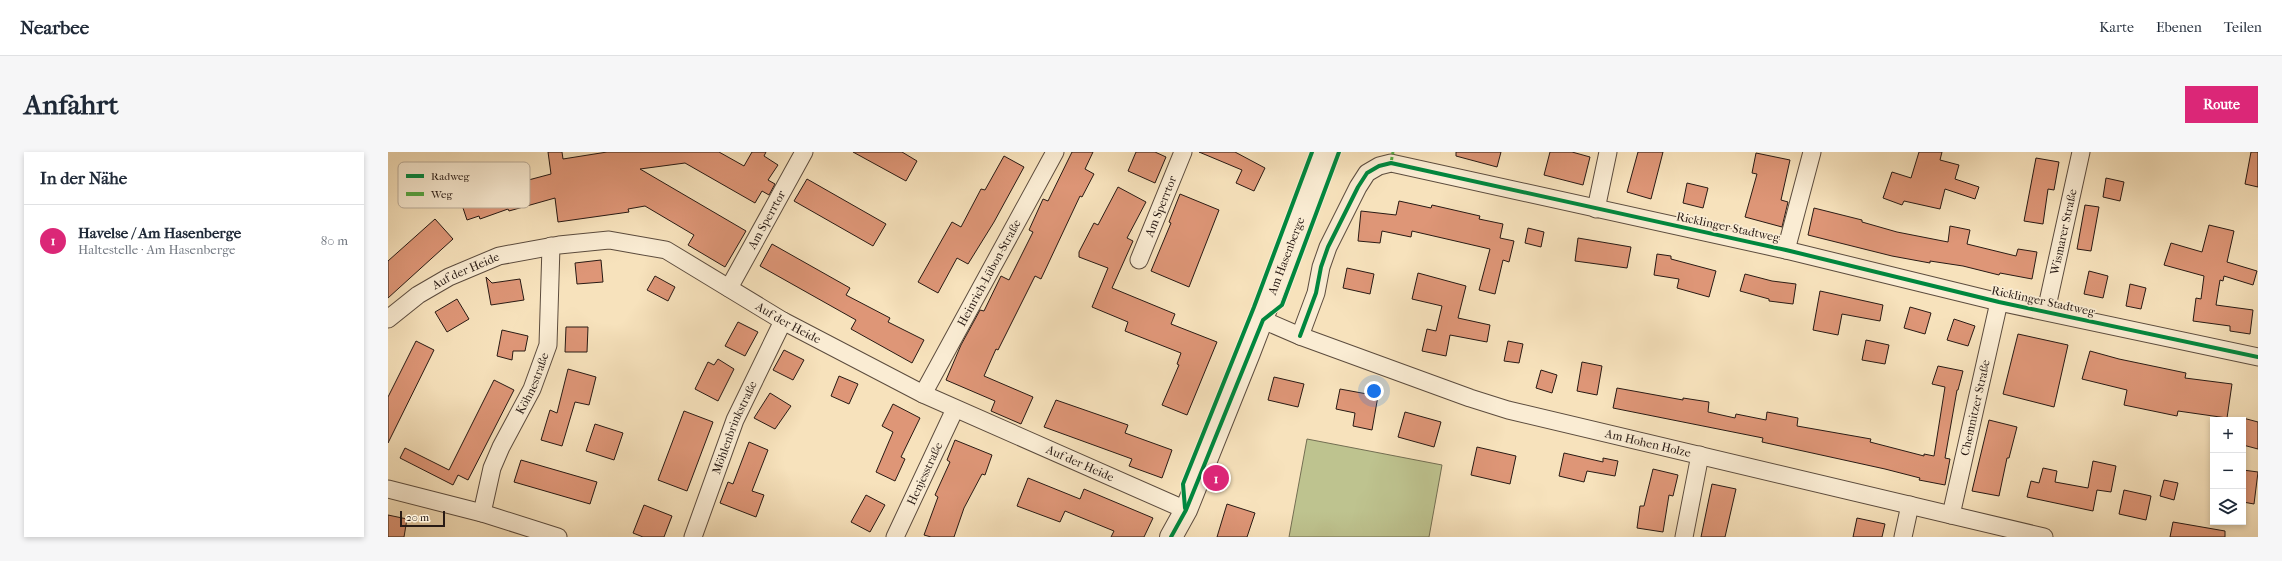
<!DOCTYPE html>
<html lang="de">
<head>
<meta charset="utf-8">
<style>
	body { margin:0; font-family:"IM FELL French Canon",serif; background:#f6f6f7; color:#1f2937 }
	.controls { position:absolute; right:12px; bottom:12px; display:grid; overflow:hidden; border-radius:0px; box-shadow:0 2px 6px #0003 }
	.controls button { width:36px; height:36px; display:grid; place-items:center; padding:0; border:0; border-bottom:1px solid #e0e1e3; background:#fff; color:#1f2937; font:20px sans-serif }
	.scale { position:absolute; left:12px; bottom:10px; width:45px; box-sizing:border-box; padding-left:4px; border:2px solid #281a14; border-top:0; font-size:11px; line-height:14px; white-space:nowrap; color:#281a14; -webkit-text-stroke:3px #faecd3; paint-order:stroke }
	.you { position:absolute; left:986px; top:239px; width:14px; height:14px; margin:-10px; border:3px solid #fff; border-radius:50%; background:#1a73e8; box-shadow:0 0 0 6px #1a73e833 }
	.badge { display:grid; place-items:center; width:26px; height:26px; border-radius:50%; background:#db2777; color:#fff; font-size:13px; font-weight:700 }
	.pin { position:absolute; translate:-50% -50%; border:2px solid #fff; box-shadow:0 1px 4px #0006 }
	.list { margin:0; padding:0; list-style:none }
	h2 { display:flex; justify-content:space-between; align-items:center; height:52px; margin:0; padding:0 16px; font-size:17px }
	h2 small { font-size:13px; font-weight:400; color:#747a83 }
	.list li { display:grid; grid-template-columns:26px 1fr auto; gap:12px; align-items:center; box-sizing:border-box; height:72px; padding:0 16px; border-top:1px solid #e0e1e3 }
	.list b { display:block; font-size:15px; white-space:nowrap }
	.list p { margin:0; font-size:13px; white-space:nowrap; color:#747a83 }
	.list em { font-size:13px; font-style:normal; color:#747a83 }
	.icon { flex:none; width:22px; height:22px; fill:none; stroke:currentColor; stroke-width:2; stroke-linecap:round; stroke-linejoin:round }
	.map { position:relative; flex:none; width:1870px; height:385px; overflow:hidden; border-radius:0px }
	header { display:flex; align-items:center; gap:24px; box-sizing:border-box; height:56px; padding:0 20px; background:#fff; border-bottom:1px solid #e0e1e3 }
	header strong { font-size:19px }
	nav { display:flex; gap:22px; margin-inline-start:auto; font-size:14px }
	.intro { display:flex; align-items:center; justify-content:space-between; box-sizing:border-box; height:96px; padding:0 24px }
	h1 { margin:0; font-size:28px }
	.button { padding:10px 18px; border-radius:0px; background:#db2777; color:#fff; font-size:14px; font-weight:700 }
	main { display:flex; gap:24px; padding:0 24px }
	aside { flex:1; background:#fff; border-radius:0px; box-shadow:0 2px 6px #0003 }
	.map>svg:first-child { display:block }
	.green { fill:#bec38f; stroke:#736e52 }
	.building { fill:#de9677; stroke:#281a14 }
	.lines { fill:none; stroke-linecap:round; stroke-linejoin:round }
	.minor-casing { stroke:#5c4c3e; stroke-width:19 }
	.tertiary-casing { stroke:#5c4c3e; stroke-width:24 }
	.minor { stroke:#faecd3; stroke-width:17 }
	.tertiary { stroke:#faecd3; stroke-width:22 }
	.quiet { stroke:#53a942; stroke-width:3; stroke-dasharray:6 3; stroke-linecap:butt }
	.cycleway-casing { stroke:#faecd3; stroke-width:6 }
	.cycleway { stroke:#00873e; stroke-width:4 }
	.labels { text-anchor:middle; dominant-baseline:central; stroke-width:3.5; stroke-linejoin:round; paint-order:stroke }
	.street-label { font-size:12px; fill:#281a14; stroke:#faecd3 }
	.key { fill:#faecd3; stroke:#bbad9a; stroke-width:1 }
	.key-label { font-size:11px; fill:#281a14 }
</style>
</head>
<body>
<header>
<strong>Nearbee</strong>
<nav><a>Karte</a><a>Ebenen</a><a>Teilen</a></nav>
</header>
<div class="intro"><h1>Anfahrt</h1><a class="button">Route</a></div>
<main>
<aside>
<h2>In der Nähe<small></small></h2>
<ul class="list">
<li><span class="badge">1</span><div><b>Havelse / Am Hasenberge</b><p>Haltestelle · Am Hasenberge</p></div><em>80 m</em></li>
</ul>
</aside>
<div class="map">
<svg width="1870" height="385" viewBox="0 0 1870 385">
	<rect width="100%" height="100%" fill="#f7e2bc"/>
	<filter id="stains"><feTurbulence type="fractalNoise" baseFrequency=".005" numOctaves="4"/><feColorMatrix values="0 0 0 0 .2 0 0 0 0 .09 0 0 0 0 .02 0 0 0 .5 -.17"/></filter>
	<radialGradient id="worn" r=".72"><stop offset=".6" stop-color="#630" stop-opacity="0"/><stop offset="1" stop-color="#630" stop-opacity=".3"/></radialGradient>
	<!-- green -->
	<polygon class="green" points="919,287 1054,313 1041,385 901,385"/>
	<!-- building -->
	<g class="building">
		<polygon points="160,0 174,0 175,7 219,0 331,0 356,14 364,0 378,0 376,4 390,13 380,28 387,32 381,43 374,39 367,51 297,11 252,17 358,79 337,115 300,93 306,83 257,54 240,57 241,60 170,70 167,46 121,59 120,57 92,67 91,64 79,68 74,53 115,38 114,35 163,22"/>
		<polygon points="465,0 514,0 529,9 518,29"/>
		<polygon points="684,0 705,0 697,17 706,22 694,45 692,44 653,127 647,124 610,198 608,197 596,224 645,245 633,272 603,259 607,249 558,228 573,193 592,158 596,159 613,124 621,128 645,80 641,78 655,47 660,49"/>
		<polygon points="748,0 767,0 778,5 767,31 740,19"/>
		<polygon points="811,0 847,0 877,16 866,39 848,31 854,18"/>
		<polygon points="1068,0 1113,0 1109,15 1068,4"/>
		<polygon points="1162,0 1184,0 1202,5 1195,33 1156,23"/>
		<polygon points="1250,0 1275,0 1263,47 1239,40"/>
		<polygon points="1531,0 1554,0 1552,8 1571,13 1567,27 1591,35 1587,47 1557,37 1552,57 1516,49 1514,53 1495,46 1504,20 1523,26"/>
		<polygon points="1863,0 1870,0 1870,35 1857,32"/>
		<polygon points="1368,1 1402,8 1393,48 1400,50 1394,75 1357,65 1369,22 1364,21"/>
		<polygon points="616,4 636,15 606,70 580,112 569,106 550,141 530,130 564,70 573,75 593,37 597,38"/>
		<polygon points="1648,6 1671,10 1666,38 1660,37 1655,72 1636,69"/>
		<polygon points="1718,26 1736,30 1732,49 1715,45"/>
		<polygon points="419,27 498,72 485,94 406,49"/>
		<polygon points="1299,31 1320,36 1315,56 1295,51"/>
		<polygon points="730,35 758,50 739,86 745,89 724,136 787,162 783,172 829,190 799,263 774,253 791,213 789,212 793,201 737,179 740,170 704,155 720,116 691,105 691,100 706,71 710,73"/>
		<polygon points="792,42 831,58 801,135 763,119 783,71 781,70"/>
		<polygon points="1011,49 1043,56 1044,53 1092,64 1091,67 1115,72 1112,86 1126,89 1121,110 1115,108 1107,142 1091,138 1102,97 1024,79 1023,85 994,79 992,91 970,89 973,59 1008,63"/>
		<polygon points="1697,53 1711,55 1703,99 1689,97"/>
		<polygon points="1426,56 1474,68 1474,70 1509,80 1560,90 1562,74 1582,78 1579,92 1628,104 1630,97 1649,100 1644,127 1612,121 1611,123 1575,114 1542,109 1542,111 1504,104 1420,83"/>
		<polygon points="47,67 65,87 0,146 0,109"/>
		<polygon points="1821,73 1846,79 1839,110 1869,119 1865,133 1836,124 1835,129 1832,128 1828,153 1865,158 1862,182 1842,179 1842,174 1805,169 1808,146 1813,147 1816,124 1776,113 1783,91 1814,100"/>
		<polygon points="1140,76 1156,80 1153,95 1137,91"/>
		<polygon points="1190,86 1243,95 1239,116 1187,109"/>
		<polygon points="384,92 462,136 458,143 502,166 500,170 536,188 524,211 463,177 468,168 372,114"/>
		<polygon points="1269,102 1283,104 1283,107 1328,119 1321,145 1289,136 1291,127 1266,123"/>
		<polygon points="213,108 215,130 189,132 187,111"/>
		<polygon points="959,116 986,122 982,142 955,136"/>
		<polygon points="1701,119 1720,124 1715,146 1696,142"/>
		<polygon points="1030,121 1078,134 1070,166 1102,173 1099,190 1062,183 1058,204 1034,199 1039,177 1048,179 1054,154 1024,147"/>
		<polygon points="1357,122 1384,129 1408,132 1405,152 1381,149 1381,147 1352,139"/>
		<polygon points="267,124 287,135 280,149 259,138"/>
		<polygon points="98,125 104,131 132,127 136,148 103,153"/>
		<polygon points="1742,132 1758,136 1753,157 1738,154"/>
		<polygon points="1432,139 1495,153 1492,169 1454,162 1450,183 1425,178"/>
		<polygon points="69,147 81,167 59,180 47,160"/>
		<polygon points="1522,155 1543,161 1537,182 1516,176"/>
		<polygon points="1566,167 1587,174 1580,194 1559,188"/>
		<polygon points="350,170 370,180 357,204 337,194"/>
		<polygon points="178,175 200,175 199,200 177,200"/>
		<polygon points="114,178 140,184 137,199 125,199 124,208 109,204"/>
		<polygon points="1630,182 1680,193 1666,255 1615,242"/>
		<polygon points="1478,188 1501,193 1497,212 1474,208"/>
		<polygon points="28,189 46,198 0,291 0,245"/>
		<polygon points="1120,189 1135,192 1131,211 1116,209"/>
		<polygon points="396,198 416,208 405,228 385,218"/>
		<polygon points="1702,199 1731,207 1798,221 1797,226 1844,232 1839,266 1790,259 1789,264 1736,253 1739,238 1694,227"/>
		<polygon points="330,207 346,217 330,249 307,237 320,210 326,213"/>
		<polygon points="1194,210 1214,214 1209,243 1189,239"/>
		<polygon points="1550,214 1575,219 1570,238 1569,238 1557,306 1562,307 1557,333 1531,328 1532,326 1497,317 1374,290 1375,286 1225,256 1229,236 1295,248 1295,246 1321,250 1320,260 1347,266 1348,262 1378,268 1379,260 1410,266 1409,274 1483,287 1482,290 1536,304 1536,302 1546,304 1557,235 1544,232"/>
		<polygon points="180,217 208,225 201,253 187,250 174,294 153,288 162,258 169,261"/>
		<polygon points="1153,218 1169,223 1164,241 1148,236"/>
		<polygon points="451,224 470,232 461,252 443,244"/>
		<polygon points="886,225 916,232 910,255 880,248"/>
		<polygon points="106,228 126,238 80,328 70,323 65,333 12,306 17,296 61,318"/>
		<polygon points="952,237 990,244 984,278 965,274 967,261 948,257"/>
		<polygon points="382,241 403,254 387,277 366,266"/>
		<polygon points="668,248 740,273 737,281 784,298 774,326 741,314 744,307 656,275"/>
		<polygon points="505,252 532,266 513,305 517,307 507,329 488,320 505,280 494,274"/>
		<polygon points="296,259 325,270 299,339 270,328"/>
		<polygon points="1017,260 1053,270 1046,295 1010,285"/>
		<polygon points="1855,266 1870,270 1870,297 1855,293"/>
		<polygon points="1601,268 1629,275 1621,306 1619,306 1611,344 1584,339"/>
		<polygon points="207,272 235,281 226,308 198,299"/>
		<polygon points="567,288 604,303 597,323 594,322 576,356 566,385 543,385 536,383 550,345 547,343 562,310 559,308"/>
		<polygon points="361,290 380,298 364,339 376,343 368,365 332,351 340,330 345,332"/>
		<polygon points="1089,295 1128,304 1122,332 1083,323"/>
		<polygon points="1176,301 1215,310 1215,306 1230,309 1227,324 1199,319 1196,330 1171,324"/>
		<polygon points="133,308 209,330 202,352 126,330"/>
		<polygon points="1705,309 1728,314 1723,340 1709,338 1705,359 1639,345 1643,329 1651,331 1655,316 1669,319 1667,330 1700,336"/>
		<polygon points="1265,317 1290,323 1285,344 1281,343 1275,380 1249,376 1252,354 1256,354"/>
		<polygon points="1855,318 1870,320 1866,352 1855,350"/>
		<polygon points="640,326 692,347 696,337 765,366 756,385 723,385 726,379 677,359 672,370 629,354"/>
		<polygon points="1776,328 1790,331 1786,348 1772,344"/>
		<polygon points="1324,332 1348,337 1337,385 1313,385"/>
		<polygon points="1736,338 1763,344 1758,368 1731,362"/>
		<polygon points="478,343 497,353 482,380 463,370"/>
		<polygon points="839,352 867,361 859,385 829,385"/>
		<polygon points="256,353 284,364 276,385 255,385 245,381"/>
		<polygon points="0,363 19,367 16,385 0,385"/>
		<polygon points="1469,366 1497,372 1494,385 1465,385"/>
		<polygon points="1785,370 1837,379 1837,385 1782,385"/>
	</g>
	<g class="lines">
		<defs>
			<g id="minor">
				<polyline points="1208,57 1220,0"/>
				<polyline points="1398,98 1424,0"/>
				<path id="s1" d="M751,108l44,-108"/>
				<path id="s2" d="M341,136l75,-136"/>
				<path id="s3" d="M1658,159l35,-159"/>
				<path id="s4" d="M0,167l30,-24 31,-18 50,-21 60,-11 50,-5 57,10 117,71 140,73 263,116"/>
				<path id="s5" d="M875,168l37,16 170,62 38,12 536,127"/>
				<polyline points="912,184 928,141 933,115 940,95 970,35 979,21 991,14 1003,11 1398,98 1611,150 1870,205"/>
				<path id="s6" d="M535,242l132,-242"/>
				<polyline points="0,337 94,361 170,385"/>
				<path id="s7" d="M94,361l10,-45 9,-21 31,-58 16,-44 3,-99"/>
				<path id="s8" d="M1563,363l48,-213"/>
				<path id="s9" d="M305,385l42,-117 48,-99"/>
				<path id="s10" d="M507,385l60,-128"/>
				<polyline points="1296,385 1312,303"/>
				<polyline points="1515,385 1522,353"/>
			</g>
			<g id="tertiary">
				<path id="s11" d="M783,385l15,-27 63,-157 77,-201"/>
			</g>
		</defs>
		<!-- minor casing -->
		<use href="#minor" class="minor-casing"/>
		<!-- tertiary casing -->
		<use href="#tertiary" class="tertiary-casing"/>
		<!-- minor -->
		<use href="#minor" class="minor"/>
		<!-- tertiary -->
		<use href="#tertiary" class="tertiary"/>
		<!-- quiet -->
		<polyline class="quiet" points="1003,11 1005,0"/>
		<defs>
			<g id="cycleway">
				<polyline points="912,184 928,141 933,115 940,95 970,35 979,21 991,14 1003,11 1398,98 1611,150 1870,205"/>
				<polyline points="797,356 795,332 866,155 924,0"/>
				<polyline points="783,385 798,358 875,168 894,153 951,0"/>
			</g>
		</defs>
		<!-- cycleway casing -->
		<use href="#cycleway" class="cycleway-casing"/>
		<!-- cycleway -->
		<use href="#cycleway" class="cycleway"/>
	</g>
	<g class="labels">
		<!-- street labels -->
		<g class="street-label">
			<text stroke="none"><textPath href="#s1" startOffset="58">Am Sperrtor</textPath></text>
			<text stroke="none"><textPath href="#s2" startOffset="78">Am Sperrtor</textPath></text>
			<text transform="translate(1340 75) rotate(12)">Ricklinger Stadtweg</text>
			<text stroke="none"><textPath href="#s3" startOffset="81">Wismarer Straße</textPath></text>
			<text stroke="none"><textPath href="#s11" startOffset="304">Am Hasenberge</textPath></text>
			<text stroke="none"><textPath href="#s4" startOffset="92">Auf der Heide</textPath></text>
			<text stroke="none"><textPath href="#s6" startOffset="138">Heinrich-Lübon-Straße</textPath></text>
			<text transform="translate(1655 149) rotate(12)">Ricklinger Stadtweg</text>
			<text stroke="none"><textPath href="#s4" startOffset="440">Auf der Heide</textPath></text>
			<text stroke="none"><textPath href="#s7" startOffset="140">Köhnestraße</textPath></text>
			<text stroke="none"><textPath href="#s8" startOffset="110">Chemnitzer Straße</textPath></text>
			<text stroke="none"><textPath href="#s9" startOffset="117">Möhlenbrinkstraße</textPath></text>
			<text stroke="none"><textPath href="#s5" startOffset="405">Am Hohen Holze</textPath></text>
			<text stroke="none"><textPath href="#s4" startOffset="764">Auf der Heide</textPath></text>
			<text stroke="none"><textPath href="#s10" startOffset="70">Henjesstraße</textPath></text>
		</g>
	</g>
	<!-- legend -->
	<rect x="10" y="10" width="132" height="46" rx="6" class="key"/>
	<rect x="18" y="22" width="18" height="4" fill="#00873e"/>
	<rect x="18" y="40" width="18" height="4" fill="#53a942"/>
	<g class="key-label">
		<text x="43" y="28">Radweg</text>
		<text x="43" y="46">Weg</text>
	</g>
	<rect width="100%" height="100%" filter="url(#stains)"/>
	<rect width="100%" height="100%" fill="url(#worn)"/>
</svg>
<div class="controls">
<button>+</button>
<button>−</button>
<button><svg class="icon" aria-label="layers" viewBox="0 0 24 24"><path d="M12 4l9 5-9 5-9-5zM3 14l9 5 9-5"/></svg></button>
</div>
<div class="scale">20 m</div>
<div class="you"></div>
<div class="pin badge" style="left:828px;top:326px">1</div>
</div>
</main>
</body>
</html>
